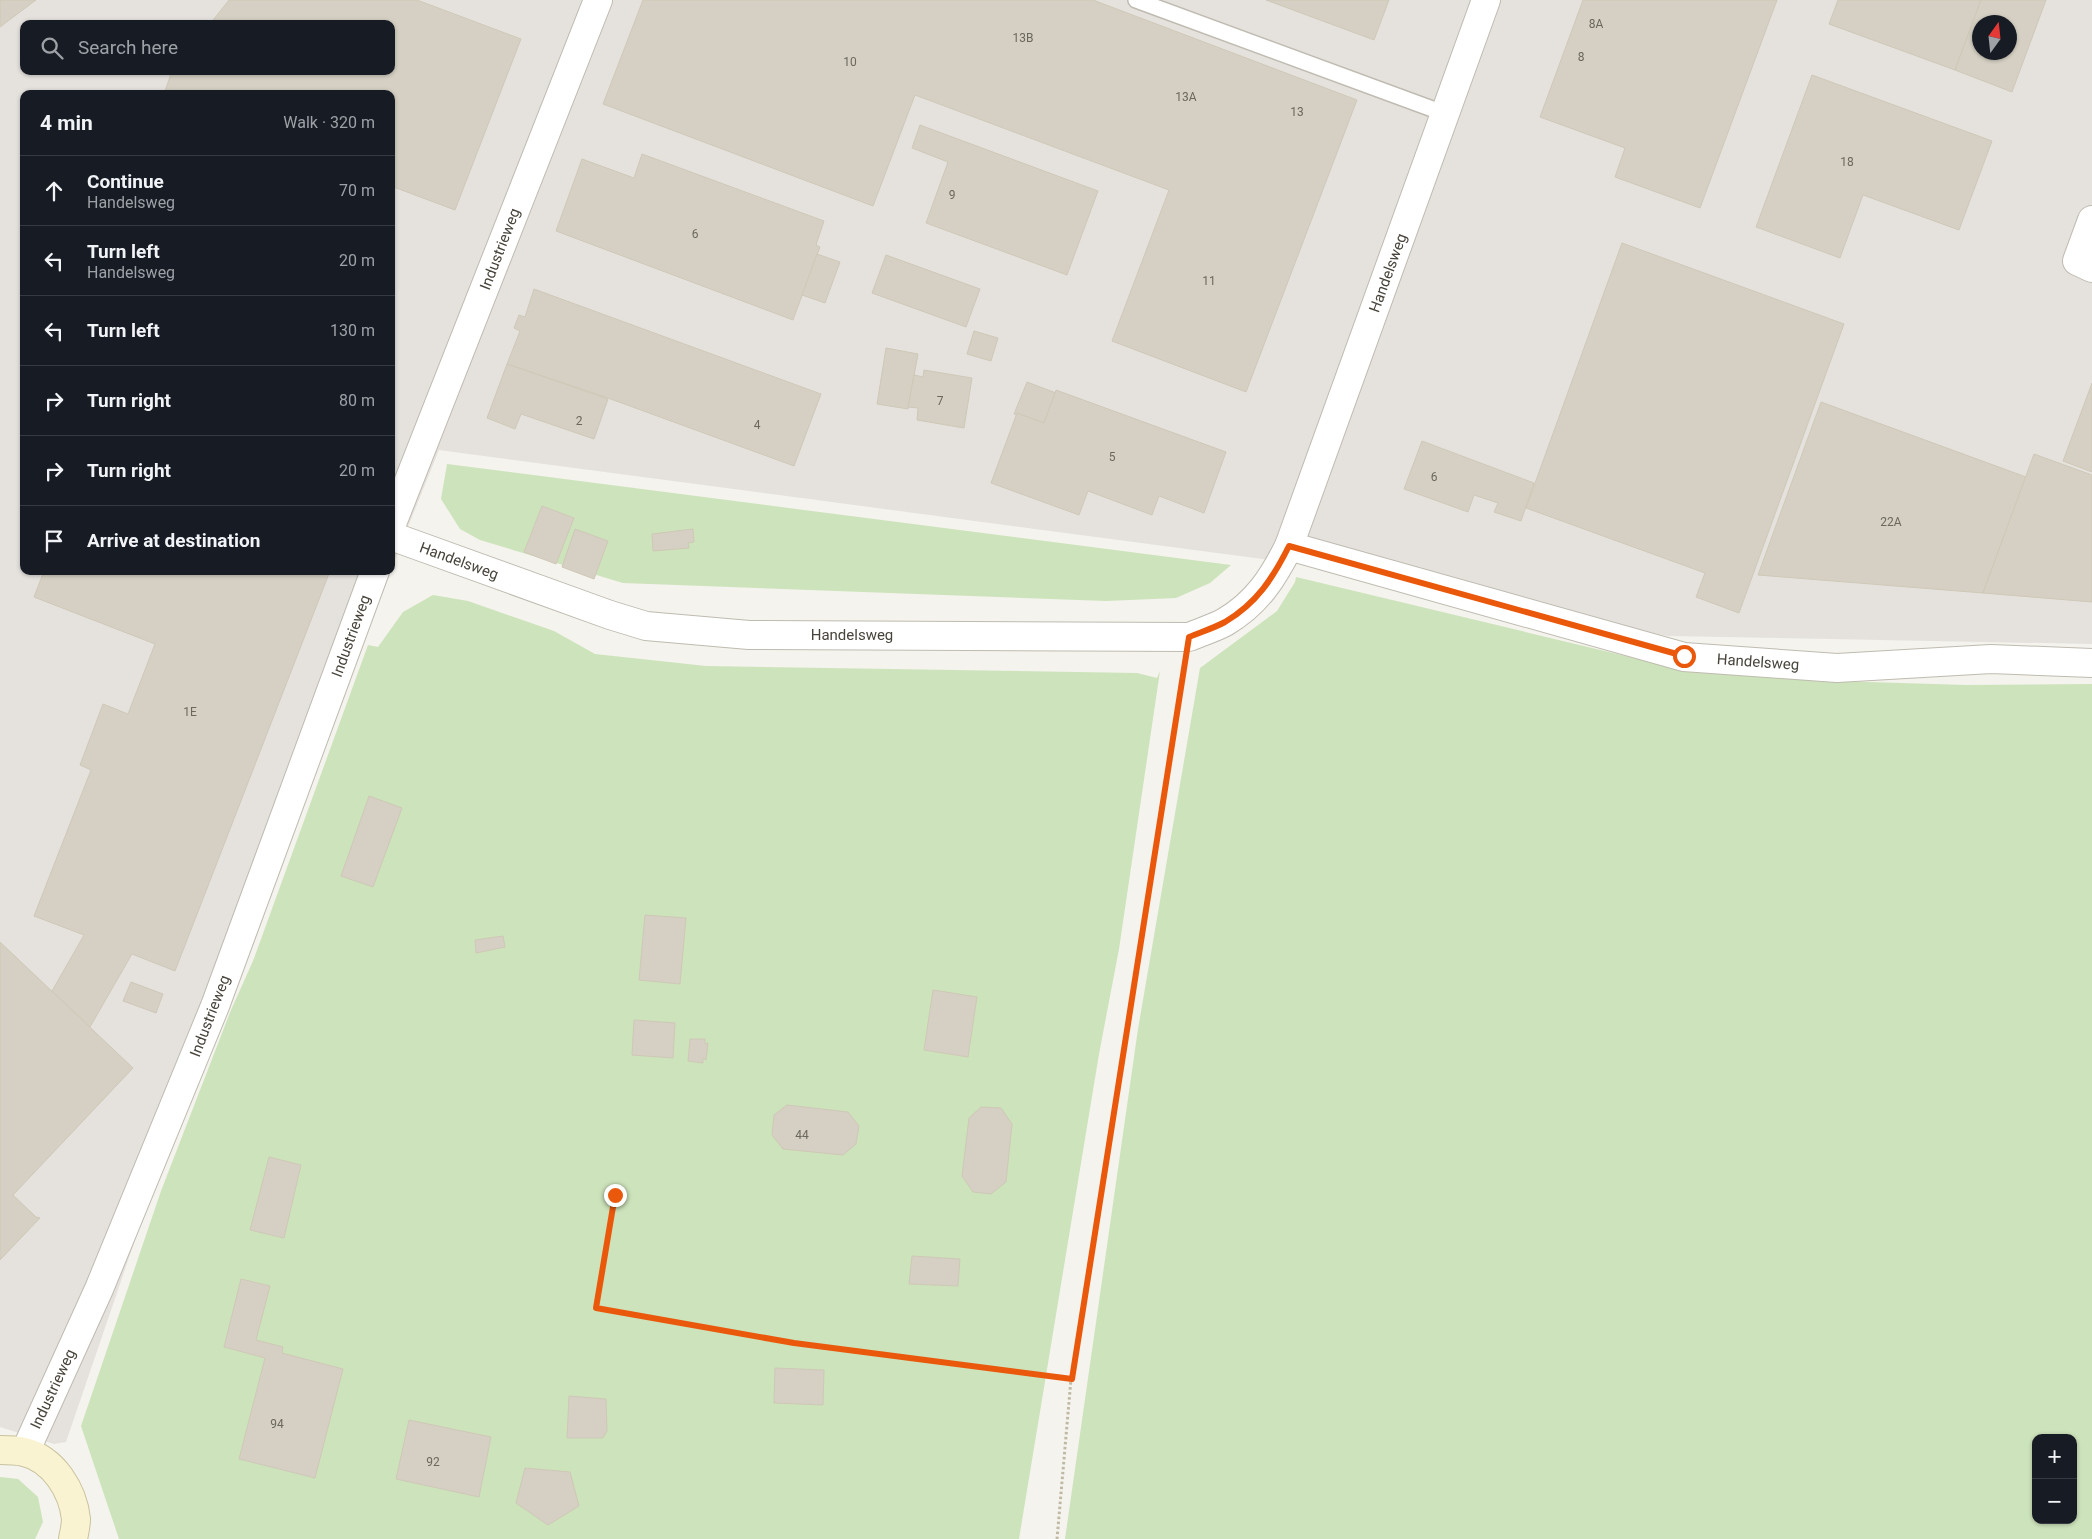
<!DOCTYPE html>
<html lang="en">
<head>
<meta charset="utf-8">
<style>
	body { margin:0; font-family:Roboto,sans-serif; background:#20242c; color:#f1f3f6 }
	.controls { position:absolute; right:15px; bottom:15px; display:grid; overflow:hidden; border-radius:10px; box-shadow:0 1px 4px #0004 }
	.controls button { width:45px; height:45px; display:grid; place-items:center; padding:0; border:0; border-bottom:1px solid #363941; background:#171b24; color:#f1f3f6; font:25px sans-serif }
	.compass { position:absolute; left:1972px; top:15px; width:45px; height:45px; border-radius:50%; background:#171b24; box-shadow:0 1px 4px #0004; rotate:15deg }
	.stop { position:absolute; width:15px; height:15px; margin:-11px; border:4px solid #ea580c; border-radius:50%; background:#fff }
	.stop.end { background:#ea580c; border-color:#fff; box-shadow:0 1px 5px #0008 }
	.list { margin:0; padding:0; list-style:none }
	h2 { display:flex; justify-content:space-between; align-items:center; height:65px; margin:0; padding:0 20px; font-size:21px }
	h2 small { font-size:16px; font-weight:400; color:#9ea1a6 }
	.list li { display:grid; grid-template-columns:32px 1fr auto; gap:15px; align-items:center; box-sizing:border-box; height:70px; padding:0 20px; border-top:1px solid #363941 }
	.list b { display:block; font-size:19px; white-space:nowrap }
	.list p { margin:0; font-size:16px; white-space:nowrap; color:#9ea1a6 }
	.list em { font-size:16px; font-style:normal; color:#9ea1a6 }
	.icon { flex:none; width:28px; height:28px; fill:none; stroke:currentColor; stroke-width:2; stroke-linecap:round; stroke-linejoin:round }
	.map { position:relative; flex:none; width:2092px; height:1539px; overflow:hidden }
	.search { position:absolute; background:#171b24; box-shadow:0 1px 4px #0004; left:20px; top:20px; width:375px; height:55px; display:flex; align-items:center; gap:12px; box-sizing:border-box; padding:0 18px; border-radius:10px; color:#9ea1a6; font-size:19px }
	.panel { position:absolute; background:#171b24; box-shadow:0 1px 4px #0004; left:20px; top:90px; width:375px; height:485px; border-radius:10px }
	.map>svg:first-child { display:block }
	.industrial { fill:#e5e2de; fill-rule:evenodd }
	.green { fill:#cde3bb; fill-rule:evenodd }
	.building { fill:#d5d0c3; stroke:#cfc8b7; fill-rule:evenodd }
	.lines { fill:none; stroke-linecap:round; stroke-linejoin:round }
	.lane-casing { stroke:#bfbbb0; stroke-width:18 }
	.street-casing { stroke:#bfbbb0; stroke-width:30 }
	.secondary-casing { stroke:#c8c29e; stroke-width:30 }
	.path { stroke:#bfb8a3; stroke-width:3; stroke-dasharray:2.5 2.5; stroke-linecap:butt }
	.lane { stroke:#fff; stroke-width:15 }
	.street { stroke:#fff; stroke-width:28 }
	.secondary { stroke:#f9f3d2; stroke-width:28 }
	.route { stroke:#ea580c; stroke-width:6 }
	.labels { text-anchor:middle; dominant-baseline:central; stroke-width:4; stroke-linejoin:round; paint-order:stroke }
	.number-label { font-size:12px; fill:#6b675d }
	.street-label { font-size:15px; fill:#48443b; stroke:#fff }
</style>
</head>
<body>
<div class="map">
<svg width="2092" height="1539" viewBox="0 0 2092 1539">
	<rect width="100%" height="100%" fill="#f4f3ed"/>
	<!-- industrial -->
	<path class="industrial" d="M0,0h2092v644l-424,-8 -346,-69 -883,-117 -48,119v-475h-367v477h366l-175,435 -149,436 -12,2 -54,-17zM1980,22h30v30h-30zM24,24h367v47h-367z"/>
	<!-- green -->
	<g class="green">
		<polygon points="447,464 1231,565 1210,583 1176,598 1106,601 623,583 480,540 460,529 441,499"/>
		<path d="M1296,577l363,87 177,17 130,4 126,-1v855h-1027l73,-510 62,-361 77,-57 18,-29zM2036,1438h37v82h-37z"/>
		<polygon points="433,595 468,601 554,631 595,654 706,666 1137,673 1157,678 1160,671 1119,949 1099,1054 1019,1539 119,1539 81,1426 161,1191 231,1010 253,961 368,645 378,647 403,612"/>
		<polygon points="0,1477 18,1479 38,1497 43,1522 35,1539 0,1539"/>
	</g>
	<!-- building -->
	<g class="building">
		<polygon points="0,0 36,0 0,27"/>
		<polygon points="229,0 417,0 521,39 455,210 391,186 391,94 164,94 172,71 391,71 391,24 210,24"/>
		<polygon points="643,0 1093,0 1357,100 1246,392 1112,341 1169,190 915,95 873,206 603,104"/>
		<polygon points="1266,0 1389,0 1374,40"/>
		<polygon points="1583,0 1777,0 1700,208 1615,177 1625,148 1540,117"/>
		<polygon points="1838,0 1981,0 1955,70 1829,24"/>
		<path d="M1981,0h65l-34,92 -57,-22zM1980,22h30v30h-30z"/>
		<polygon points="1812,75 1992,141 1959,230 1863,195 1840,258 1756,227"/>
		<polygon points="920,125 1098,191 1067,275 926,223 948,162 912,148"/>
		<polygon points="642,154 824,221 816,245 820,247 793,320 556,231 582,159 634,178"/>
		<polygon points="1622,243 1844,324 1739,613 1696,597 1705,573 1526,508"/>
		<polygon points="817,254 840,262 825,303 802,295"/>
		<polygon points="886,255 980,289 966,327 872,293"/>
		<polygon points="534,289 821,394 794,466 608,398 507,364 520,331 514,328 519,315 525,317"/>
		<polygon points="974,331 998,338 991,361 967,354"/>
		<polygon points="886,348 918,354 908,409 877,404"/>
		<polygon points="507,364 608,399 594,439 521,414 515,429 487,418"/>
		<polygon points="924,370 972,378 964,428 917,420 918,408 908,407 914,375 923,377"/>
		<polygon points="1027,382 1056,393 1044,423 1014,414"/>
		<polygon points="2092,383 2092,472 2063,461"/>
		<polygon points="1056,390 1226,452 1204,513 1159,496 1152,515 1088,491 1079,515 991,483 1017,413 1044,423"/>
		<polygon points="1821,402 2026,477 1983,593 1758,575"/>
		<polygon points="1422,441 1534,483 1521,521 1494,512 1498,503 1474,495 1468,512 1404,489"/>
		<polygon points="2034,454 2092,475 2092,602 1983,593"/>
		<polygon points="542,506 574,518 556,564 524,552"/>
		<polygon points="575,529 608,541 594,579 562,567"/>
		<polygon points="693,529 694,542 688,543 689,548 653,551 652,534"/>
		<polygon points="44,571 330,571 175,971 132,954 90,1027 52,991 84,935 34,916 91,770 80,765 103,704 128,714 155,644 34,597"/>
		<polygon points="369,796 402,808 373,887 341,876"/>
		<polygon points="645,915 686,918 680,984 639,980"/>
		<polygon points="503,936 505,947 476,953 475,940"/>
		<polygon points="0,942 133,1068 13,1195 36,1217 40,1218 0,1260"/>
		<polygon points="131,982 163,994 156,1013 123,1001"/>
		<polygon points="933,990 977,997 968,1057 924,1050"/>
		<polygon points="634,1020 675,1023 673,1058 632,1055"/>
		<polygon points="690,1039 705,1039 705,1044 708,1043 706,1060 703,1058 703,1063 688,1061"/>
		<polygon points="787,1105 848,1112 859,1126 856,1144 843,1155 783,1149 772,1135 774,1115"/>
		<polygon points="981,1107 1001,1108 1012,1124 1006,1182 991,1194 973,1192 962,1176 969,1118"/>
		<polygon points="269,1157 301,1165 284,1238 250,1230"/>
		<polygon points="912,1256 960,1259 958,1286 909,1284"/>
		<polygon points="241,1279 270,1286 256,1340 283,1347 282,1353 343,1369 315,1478 239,1459 265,1358 224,1347"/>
		<polygon points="775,1368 824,1370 823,1405 774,1403"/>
		<polygon points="569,1396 606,1399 607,1431 603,1438 567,1438"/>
		<polygon points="409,1420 491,1437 479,1497 396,1479"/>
		<polygon points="525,1468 570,1472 579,1506 548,1525 516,1503"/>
	</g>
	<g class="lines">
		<defs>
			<polyline id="lane" points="1136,0 1446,114"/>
			<g id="street">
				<polyline points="2092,220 2077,261 2092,268"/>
				<polyline points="391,526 598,0"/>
				<path d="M391,536l219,79 36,11 103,9 440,2c12,-5 25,-9 36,-15 32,-19 48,-44 64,-76l197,-546"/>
				<polyline points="1289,546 1684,657 1837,668 1991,659 2092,663"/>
				<polyline points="25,1452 99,1289 215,1006 375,571"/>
			</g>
			<path id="secondary" d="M0,1450c8,0 16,0 24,2 30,7 49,39 52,67 0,7 -2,14 -3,20"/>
		</defs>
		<!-- lane casing -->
		<use href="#lane" class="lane-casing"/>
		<!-- street casing -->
		<use href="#street" class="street-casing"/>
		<!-- secondary casing -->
		<use href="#secondary" class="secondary-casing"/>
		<!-- path -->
		<g class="path">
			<polyline points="615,1195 596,1308 794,1343 1071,1379"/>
			<polyline points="1057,1539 1071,1379 1183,672"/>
		</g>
		<!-- lane -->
		<use href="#lane" class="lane"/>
		<!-- street -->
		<use href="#street" class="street"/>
		<!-- secondary -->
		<use href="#secondary" class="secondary"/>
	</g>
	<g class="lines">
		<!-- route -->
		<path class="route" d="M615,1195l-19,113 198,35 278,36 117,-742c12,-5 25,-9 36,-15 32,-19 48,-44 64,-76l395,110"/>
	</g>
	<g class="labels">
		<!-- number labels -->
		<g class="number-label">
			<text x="1596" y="24">8A</text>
			<text x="1023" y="38">13B</text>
			<text x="1581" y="57">8</text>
			<text x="850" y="62">10</text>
			<text x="1186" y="97">13A</text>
			<text x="1297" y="112">13</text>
			<text x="1847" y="162">18</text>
			<text x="952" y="195">9</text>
			<text x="695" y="234">6</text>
			<text x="1209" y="281">11</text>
			<text x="940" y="401">7</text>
			<text x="579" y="421">2</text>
			<text x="757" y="425">4</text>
			<text x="1112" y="457">5</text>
			<text x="1434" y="477">6</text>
			<text x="1891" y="522">22A</text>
			<text x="190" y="712">1E</text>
			<text x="802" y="1135">44</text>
			<text x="277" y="1424">94</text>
			<text x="433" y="1462">92</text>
		</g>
		<!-- street labels -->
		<g class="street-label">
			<text transform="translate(500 249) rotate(-69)">Industrieweg</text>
			<text transform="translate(1388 273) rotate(-70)">Handelsweg</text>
			<text transform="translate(459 561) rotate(20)">Handelsweg</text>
			<text x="852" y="635">Handelsweg</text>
			<text transform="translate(351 636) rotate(-70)">Industrieweg</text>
			<text transform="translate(1758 662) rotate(4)">Handelsweg</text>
			<text transform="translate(210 1016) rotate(-69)">Industrieweg</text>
			<text transform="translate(53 1389) rotate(-65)">Industrieweg</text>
		</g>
	</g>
</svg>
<div class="controls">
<button>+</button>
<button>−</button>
</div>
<svg class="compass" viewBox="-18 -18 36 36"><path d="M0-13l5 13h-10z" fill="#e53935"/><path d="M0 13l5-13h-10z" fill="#9ea1a6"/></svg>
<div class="stop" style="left:1684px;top:656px"></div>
<div class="stop end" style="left:615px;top:1195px"></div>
<div class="search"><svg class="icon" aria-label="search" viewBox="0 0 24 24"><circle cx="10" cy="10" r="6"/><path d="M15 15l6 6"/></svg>Search here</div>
<section class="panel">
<h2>4 min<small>Walk · 320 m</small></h2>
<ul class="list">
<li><svg class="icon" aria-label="ahead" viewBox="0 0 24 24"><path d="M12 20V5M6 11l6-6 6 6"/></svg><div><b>Continue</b><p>Handelsweg</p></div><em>70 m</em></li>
<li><svg class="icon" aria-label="left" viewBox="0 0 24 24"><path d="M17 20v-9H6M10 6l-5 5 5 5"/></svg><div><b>Turn left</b><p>Handelsweg</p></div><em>20 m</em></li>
<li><svg class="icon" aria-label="left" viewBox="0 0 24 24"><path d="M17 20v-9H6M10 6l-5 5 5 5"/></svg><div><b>Turn left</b></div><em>130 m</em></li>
<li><svg class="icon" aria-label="right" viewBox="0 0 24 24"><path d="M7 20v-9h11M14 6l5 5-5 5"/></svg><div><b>Turn right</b></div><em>80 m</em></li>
<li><svg class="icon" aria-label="right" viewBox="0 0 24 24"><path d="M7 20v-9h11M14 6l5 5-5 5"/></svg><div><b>Turn right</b></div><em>20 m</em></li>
<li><svg class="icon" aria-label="arrive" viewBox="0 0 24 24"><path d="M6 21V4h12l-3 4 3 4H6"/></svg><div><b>Arrive at destination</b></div></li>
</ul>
</section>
</div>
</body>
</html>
